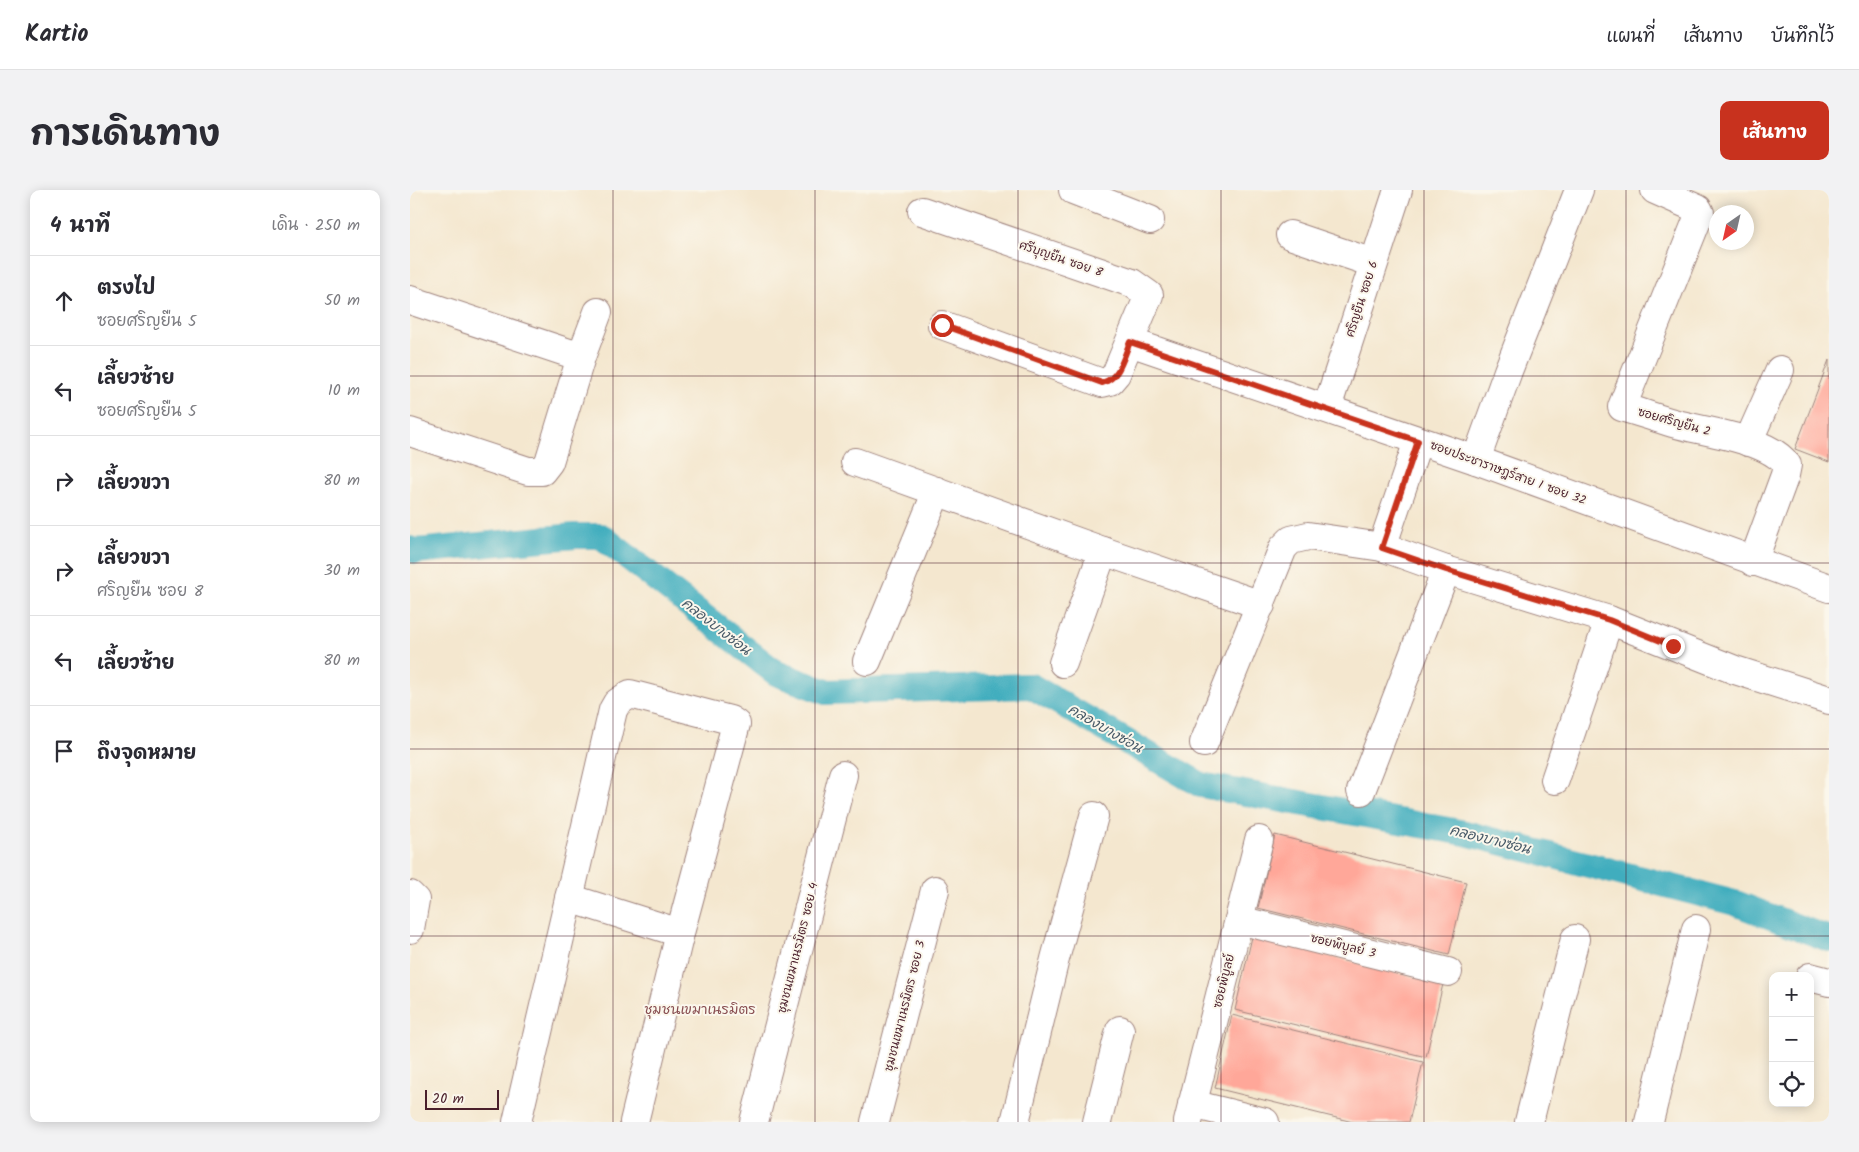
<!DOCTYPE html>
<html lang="th">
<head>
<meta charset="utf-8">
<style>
	body { margin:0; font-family:Kalam,"Playpen Sans Thai",sans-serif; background:#f2f2f3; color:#2b2b33 }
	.controls { position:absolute; right:15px; bottom:15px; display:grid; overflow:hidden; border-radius:10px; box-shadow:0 2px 12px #0003 }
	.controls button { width:45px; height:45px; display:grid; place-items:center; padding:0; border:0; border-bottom:1px solid #e1e1e2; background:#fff; color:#2b2b33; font:25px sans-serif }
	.compass { position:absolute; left:1299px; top:15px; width:45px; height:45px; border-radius:50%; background:#fff; box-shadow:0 2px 12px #0003; rotate:214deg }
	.scale { position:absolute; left:15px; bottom:12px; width:74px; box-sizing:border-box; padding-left:5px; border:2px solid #4a1f2b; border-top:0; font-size:14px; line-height:18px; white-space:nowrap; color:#4a1f2b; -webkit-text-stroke:4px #fbf7ec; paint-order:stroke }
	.stop { position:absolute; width:15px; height:15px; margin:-11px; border:4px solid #c8321e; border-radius:50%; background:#fff }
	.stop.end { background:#c8321e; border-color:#fff; box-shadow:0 1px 5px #0008 }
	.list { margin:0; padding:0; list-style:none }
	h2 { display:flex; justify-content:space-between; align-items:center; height:65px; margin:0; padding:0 20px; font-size:21px }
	h2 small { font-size:16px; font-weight:400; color:#7c7c81 }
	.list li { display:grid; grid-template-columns:32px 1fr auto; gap:15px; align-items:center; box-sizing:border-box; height:90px; padding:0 20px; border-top:1px solid #e1e1e2 }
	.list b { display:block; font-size:19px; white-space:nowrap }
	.list p { margin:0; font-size:16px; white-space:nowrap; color:#7c7c81 }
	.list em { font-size:16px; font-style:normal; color:#7c7c81 }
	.icon { flex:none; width:28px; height:28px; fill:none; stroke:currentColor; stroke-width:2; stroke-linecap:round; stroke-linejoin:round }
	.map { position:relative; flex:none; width:1419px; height:932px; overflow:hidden; border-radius:10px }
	header { display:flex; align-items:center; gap:30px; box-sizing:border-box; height:70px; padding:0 25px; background:#fff; border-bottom:1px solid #e1e1e2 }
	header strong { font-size:24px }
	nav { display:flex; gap:28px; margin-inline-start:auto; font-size:18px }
	.intro { display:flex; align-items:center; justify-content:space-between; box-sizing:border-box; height:120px; padding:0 30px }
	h1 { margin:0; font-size:35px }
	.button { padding:12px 22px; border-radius:10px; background:#c8321e; color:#fff; font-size:18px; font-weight:700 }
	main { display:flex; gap:30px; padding:0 30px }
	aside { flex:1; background:#fff; border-radius:10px; box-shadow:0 2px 12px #0003 }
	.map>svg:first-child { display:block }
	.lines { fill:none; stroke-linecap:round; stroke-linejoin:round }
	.canal { stroke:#40adbe; stroke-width:26 }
	.building { fill:#ffa799 }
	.minor-casing { stroke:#9f837d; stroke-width:30 }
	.minor { stroke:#fff; stroke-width:28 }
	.route { stroke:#c8321e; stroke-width:6 }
	.grid { fill:none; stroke:#4a1f2b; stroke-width:1; stroke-opacity:0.55 }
	.labels { text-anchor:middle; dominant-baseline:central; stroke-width:4; stroke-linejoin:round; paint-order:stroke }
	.street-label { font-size:12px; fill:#4a1f2b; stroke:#fbf7ec }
	.water-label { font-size:14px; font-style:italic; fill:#465866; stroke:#fbf7ec }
	.neighbourhood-label { font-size:14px; fill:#894f52; stroke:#fbf7ec }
</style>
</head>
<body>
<header>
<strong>Kartio</strong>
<nav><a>แผนที่</a><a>เส้นทาง</a><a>บันทึกไว้</a></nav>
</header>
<div class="intro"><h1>การเดินทาง</h1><a class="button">เส้นทาง</a></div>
<main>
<aside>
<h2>4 นาที<small>เดิน · 250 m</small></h2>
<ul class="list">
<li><svg class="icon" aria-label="ahead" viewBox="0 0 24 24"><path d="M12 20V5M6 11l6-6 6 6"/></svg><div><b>ตรงไป</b><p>ซอยศริญยืน 5</p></div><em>50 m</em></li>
<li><svg class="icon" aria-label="left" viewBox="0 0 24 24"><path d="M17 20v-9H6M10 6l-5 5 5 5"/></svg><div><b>เลี้ยวซ้าย</b><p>ซอยศริญยืน 5</p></div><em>10 m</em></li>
<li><svg class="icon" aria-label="right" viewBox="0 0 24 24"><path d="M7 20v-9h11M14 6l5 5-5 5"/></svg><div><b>เลี้ยวขวา</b></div><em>80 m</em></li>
<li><svg class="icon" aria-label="right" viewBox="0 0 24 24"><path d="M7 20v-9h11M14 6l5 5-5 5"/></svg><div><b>เลี้ยวขวา</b><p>ศริญยืน ซอย 8</p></div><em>30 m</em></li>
<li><svg class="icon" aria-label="left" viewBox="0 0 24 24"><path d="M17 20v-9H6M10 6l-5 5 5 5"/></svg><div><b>เลี้ยวซ้าย</b></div><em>80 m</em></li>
<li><svg class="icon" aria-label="arrive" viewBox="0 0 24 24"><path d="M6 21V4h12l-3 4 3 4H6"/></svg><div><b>ถึงจุดหมาย</b></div></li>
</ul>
</aside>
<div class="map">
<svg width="1419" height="932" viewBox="0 0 1419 932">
	<rect width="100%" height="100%" fill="#fbf7ec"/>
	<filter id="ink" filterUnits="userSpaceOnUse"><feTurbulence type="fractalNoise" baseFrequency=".02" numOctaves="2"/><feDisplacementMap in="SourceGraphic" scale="10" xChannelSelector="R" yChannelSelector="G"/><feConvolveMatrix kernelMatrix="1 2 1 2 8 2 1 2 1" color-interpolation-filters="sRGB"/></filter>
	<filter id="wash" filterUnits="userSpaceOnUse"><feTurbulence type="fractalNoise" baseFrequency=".0096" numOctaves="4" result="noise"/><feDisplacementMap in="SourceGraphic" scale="20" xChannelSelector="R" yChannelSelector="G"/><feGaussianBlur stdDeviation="1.12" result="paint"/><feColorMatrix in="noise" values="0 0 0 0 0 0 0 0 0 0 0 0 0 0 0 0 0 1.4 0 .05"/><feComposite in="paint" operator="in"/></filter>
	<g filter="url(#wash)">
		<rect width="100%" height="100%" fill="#f4e7cf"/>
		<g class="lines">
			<!-- canal -->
			<polyline class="canal" points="0,359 6,361 165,346 191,346 366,483 416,502 621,496 791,595 1055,643 1325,713 1419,749"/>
		</g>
		<g id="blocks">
			<!-- building -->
			<g class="building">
				<polygon points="1419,170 1419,272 1385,259"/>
				<polygon points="865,645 1056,692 1039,765 848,718"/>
				<polygon points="842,747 1033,794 1016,867 825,820"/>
				<polygon points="822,825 1013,872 999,932 943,932 805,898"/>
			</g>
		</g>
	</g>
	<g filter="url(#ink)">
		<use href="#blocks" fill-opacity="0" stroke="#9f837d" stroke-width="1"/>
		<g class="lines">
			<defs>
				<g id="minor">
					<polyline points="663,0 740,30"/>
					<path d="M1245,0l43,19 2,4 -78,194c17,5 34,11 51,16 31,9 95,15 114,42l-2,10 -32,87"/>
					<polyline points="512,21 722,93 739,105 706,184 700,191 692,193 532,135"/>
					<polyline points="880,45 963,73"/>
					<polyline points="0,110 171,167"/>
					<polyline points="720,152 1066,270 1419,398"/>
					<polyline points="917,218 988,0"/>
					<polyline points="0,242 118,281 132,281 139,272 171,167 188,122"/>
					<polyline points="1338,252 1370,180"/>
					<polyline points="1066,270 1098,181 1169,0"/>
					<polyline points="445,272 693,361 851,415"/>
					<polyline points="972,357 1008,251"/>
					<polyline points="457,471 527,301"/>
					<polyline points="653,473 693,361"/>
					<polyline points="794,553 873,358 881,350 898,346 972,357 1036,380 1199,430 1325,480 1419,510"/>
					<polyline points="1145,590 1199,430"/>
					<polyline points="951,601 1036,380"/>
					<polyline points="0,705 5,710 0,739"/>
					<polyline points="159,708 270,743"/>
					<polyline points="829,730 1038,782"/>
					<polyline points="1400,787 1419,792"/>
					<polyline points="782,914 855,932"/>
					<polyline points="107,932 203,520 207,513 220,504 320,530 326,534 270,743 224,932"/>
					<polyline points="344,932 433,585"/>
					<polyline points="465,932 525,700"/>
					<polyline points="605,932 645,769 684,626"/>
					<polyline points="687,932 710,840"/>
					<polyline points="778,932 849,650"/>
					<polyline points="1119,932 1165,749"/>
					<polyline points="1239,932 1286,739"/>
				</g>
			</defs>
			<!-- minor casing -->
			<use href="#minor" class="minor-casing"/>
			<!-- minor -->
			<use href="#minor" class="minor"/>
		</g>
	</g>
	<g class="lines" filter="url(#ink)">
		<!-- route -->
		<path class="route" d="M532,135l160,58c18,-5 21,-25 28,-41l288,99 -36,107 64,22 163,50 64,26"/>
	</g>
	<!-- grid -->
	<path class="grid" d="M203,0v932M405,0v932M608,0v932M811,0v932M1014,0v932M1216,0v932M0,186h1419M0,373h1419M0,559h1419M0,746h1419"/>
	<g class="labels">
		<!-- street labels -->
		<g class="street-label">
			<text transform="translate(651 69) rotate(19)">ศรีบุญยืน ซอย 8</text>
			<text transform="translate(952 109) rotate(-72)">ศริญยืน ซอย 6</text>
			<text transform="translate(1264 232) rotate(16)">ซอยศริญยืน 2</text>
			<text transform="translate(1098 283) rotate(20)">ซอยประชาราษฎร์สาย 1 ซอย 32</text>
			<text transform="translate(933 756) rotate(14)">ซอยพิบูลย์ 3</text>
			<text transform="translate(388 758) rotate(-76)">ชุมชนเขมาเนรมิตร ซอย 4</text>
			<text transform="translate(814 791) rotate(-76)">ซอยพิบูลย์</text>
			<text transform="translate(495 816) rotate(-76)">ชุมชนเขมาเนรมิตร ซอย 3</text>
		</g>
		<!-- water labels -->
		<g class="water-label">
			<text transform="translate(306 437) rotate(38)">คลองบางซ่อน</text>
			<text transform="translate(695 539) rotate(30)">คลองบางซ่อน</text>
			<text transform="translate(1080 650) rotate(14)">คลองบางซ่อน</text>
		</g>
		<!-- neighbourhood labels -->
		<g class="neighbourhood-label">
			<text x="290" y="820">ชุมชนเขมาเนรมิตร</text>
		</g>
	</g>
</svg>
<div class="controls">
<button>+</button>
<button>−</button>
<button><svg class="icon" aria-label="locate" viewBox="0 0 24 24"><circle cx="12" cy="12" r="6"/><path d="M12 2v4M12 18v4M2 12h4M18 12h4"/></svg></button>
</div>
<svg class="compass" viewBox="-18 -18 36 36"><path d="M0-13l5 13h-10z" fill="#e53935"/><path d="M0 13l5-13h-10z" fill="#7c7c81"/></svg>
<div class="scale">20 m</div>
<div class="stop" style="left:532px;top:135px"></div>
<div class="stop end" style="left:1263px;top:456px"></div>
</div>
</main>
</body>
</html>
